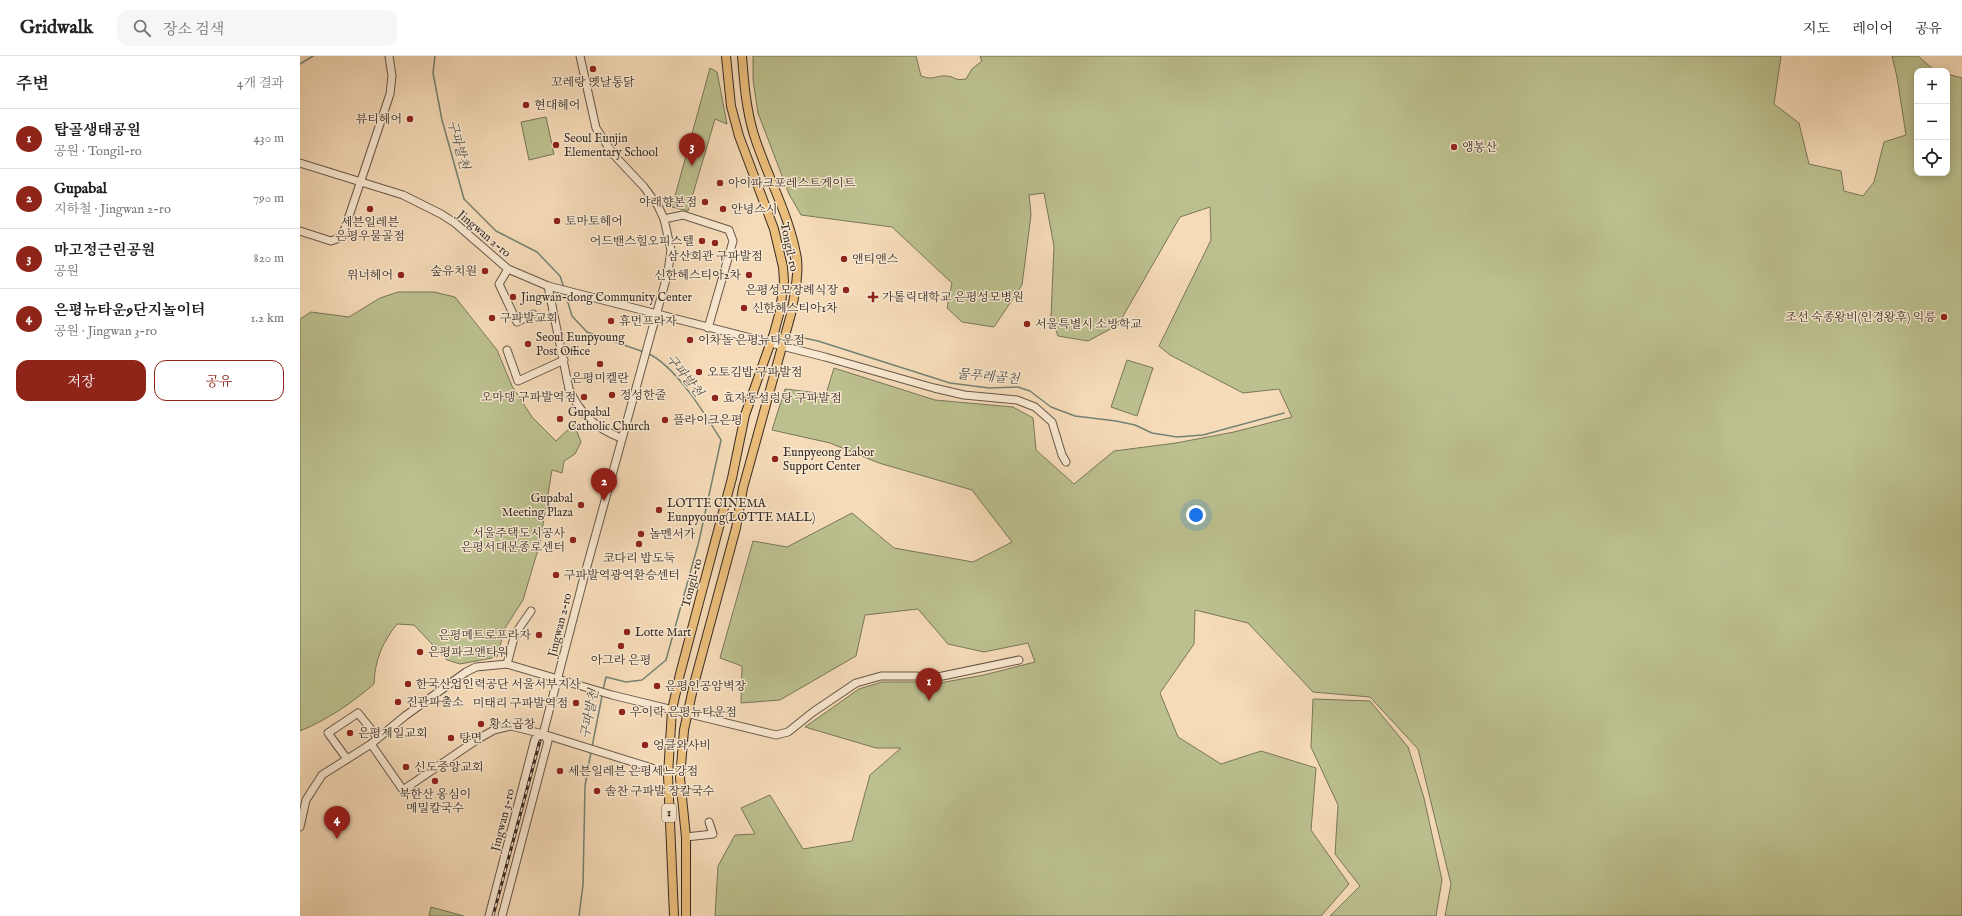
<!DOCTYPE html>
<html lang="ko">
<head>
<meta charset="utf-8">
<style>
	body { margin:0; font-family:"IM FELL English","Noto Serif KR",serif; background:#f6f6f6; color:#222 }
	.controls { position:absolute; right:12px; top:12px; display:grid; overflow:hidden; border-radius:8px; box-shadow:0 2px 10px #0003 }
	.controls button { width:36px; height:36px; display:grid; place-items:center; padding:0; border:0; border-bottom:1px solid #e0e0e0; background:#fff; color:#222; font:20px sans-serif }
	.you { position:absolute; left:896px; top:459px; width:14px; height:14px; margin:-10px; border:3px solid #fff; border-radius:50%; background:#1a73e8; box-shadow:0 0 0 6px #1a73e833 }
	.badge { display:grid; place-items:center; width:26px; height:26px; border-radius:50%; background:#8f2418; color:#fff; font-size:13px; font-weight:700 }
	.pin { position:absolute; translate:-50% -33px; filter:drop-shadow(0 1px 2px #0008) }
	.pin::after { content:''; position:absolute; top:21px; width:14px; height:12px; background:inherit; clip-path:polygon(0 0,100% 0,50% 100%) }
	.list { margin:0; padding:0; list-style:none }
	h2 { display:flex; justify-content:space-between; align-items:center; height:52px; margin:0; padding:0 16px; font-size:17px }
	h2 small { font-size:13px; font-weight:400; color:#767676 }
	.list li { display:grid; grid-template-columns:26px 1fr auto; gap:12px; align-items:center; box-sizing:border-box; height:60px; padding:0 16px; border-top:1px solid #e0e0e0 }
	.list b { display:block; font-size:15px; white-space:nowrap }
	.list p { margin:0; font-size:13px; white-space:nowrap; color:#767676 }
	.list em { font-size:13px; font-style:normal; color:#767676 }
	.actions { display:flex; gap:8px; padding:12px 16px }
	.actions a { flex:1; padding:9px 0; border:1px solid #8f2418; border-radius:12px; text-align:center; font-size:14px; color:#8f2418 }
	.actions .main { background:#8f2418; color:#fff }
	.icon { flex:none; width:22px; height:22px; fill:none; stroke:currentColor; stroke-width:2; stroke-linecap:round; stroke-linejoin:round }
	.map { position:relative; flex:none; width:1662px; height:860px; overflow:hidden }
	header { display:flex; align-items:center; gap:24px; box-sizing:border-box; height:56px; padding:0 20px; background:#fff; border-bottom:1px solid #e0e0e0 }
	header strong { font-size:19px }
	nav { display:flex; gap:22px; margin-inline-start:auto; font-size:14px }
	.search { width:280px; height:36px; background:#f6f6f6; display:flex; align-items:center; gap:10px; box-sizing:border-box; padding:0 14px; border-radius:12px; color:#767676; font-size:15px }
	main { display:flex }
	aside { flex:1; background:#fff }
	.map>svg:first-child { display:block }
	.green { fill:#bcc08f; stroke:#79765a }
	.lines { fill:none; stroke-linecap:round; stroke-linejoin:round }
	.stream { stroke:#748274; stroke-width:1.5 }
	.minor-casing { stroke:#665749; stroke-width:9 }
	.major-casing { stroke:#362b24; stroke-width:10 }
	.minor { stroke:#f9e8d1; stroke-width:7 }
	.major { stroke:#ebbe7c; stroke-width:8 }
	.rail-casing { stroke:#362b24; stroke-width:3 }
	.rail { stroke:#f9e8d1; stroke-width:1.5; stroke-dasharray:4.5; stroke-linecap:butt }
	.poi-dot { fill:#8f2418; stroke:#f9e8d1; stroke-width:1.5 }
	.labels { text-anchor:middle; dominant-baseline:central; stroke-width:3; stroke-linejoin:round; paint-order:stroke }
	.shield { fill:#f9e8d1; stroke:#706458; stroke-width:1 }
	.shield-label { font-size:11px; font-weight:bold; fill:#362b24 }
	.poi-label { font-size:12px; fill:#362b24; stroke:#f9e8d1; text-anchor:start }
	.street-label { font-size:12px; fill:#362b24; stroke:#f9e8d1 }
	.water-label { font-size:13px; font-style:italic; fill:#504f46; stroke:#f9e8d1 }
</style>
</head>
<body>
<header>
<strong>Gridwalk</strong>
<div class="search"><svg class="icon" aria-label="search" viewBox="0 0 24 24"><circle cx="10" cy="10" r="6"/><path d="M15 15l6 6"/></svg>장소 검색</div>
<nav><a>지도</a><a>레이어</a><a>공유</a></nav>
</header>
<main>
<aside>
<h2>주변<small>4개 결과</small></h2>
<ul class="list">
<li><span class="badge">1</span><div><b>탑골생태공원</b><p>공원 · Tongil-ro</p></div><em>430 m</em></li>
<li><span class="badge">2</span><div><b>Gupabal</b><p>지하철 · Jingwan 2-ro</p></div><em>790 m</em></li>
<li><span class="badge">3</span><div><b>마고정근린공원</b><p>공원</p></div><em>820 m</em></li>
<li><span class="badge">4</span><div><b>은평뉴타운9단지놀이터</b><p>공원 · Jingwan 3-ro</p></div><em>1.2 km</em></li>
</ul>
<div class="actions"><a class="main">저장</a><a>공유</a></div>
</aside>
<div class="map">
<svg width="1662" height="860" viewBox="0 0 1662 860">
	<rect width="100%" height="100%" fill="#f6dbb8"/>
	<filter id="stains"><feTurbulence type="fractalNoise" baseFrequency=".005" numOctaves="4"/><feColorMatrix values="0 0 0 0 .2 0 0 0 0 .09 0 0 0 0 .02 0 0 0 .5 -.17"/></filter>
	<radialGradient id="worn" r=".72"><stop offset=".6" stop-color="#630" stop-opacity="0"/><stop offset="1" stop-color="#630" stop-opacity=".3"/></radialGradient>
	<!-- green -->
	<g class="green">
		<path d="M453,0h163l5,20c14,5 14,-1 26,0 9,1 7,5 19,3l6,-10 10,-8 -2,-5h801l-7,48 25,19 10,41 32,7 3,20 19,5 11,-14 10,-40 22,-7 -9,-58 -5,-21h26l17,15h-18v102h30v-99l15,4v838h-517l6,-32 -33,-135 -48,-52 -57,-5 -65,-69 -53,-13 -1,34 -34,49 18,44 43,27 40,-13 55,17 -5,62 38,54 -28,32h-606l3,-50 17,-31 20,-1 -14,-26 29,-13 33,54 49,-8 18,-66 31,-27h-25l-71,-21 54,-38 23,-7h33l19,2 50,-9 51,-13 -7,-19 -44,9 -36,-8 -30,-35 -53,6 -9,41 -76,44 -39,3 1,-37 -22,-8 33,-117 34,6 65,-34 42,35 79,14 39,-20 -40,-52 -93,-27 -49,-20 -58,-13 13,-41 41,5 8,-26 101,32 78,7 20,11 3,32 38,34 40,-33 62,-8 58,-11 58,-15 -13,-28 -36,4 -73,-38 -11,-9 52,-106 -1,-33 -30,10 -62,108 -30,16 -30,-5 -7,-19 3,-71 -10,-53 -15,2 2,20 -9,70 -28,42 -32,-5 -15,-14 5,-25 -60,-56 -91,-12 -12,-21 -31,-81 -5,-33z"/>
		<polygon points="410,12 417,16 427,68 415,63 388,155 372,151"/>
		<polygon points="246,61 254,98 229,104 221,66"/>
		<path d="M98,236h36l21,5 42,53 15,36 20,31 24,24 18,-17 7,18 -6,12 -11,7 -2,12 -10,-3 -12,73 -17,57 -18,28 -8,29 -37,7 -13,-4 -33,-35 -17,-1c-15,19 -22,36 -23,60 -22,19 -47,36 -74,47v-412l11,-7 38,5 31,-19z"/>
		<polygon points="827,304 853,312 837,360 811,351"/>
		<polygon points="1013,643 1070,645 1108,691 1124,742 1142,824 1136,860 1030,860 1060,830 1035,798 1038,749 1011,691"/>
		<polygon points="131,851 164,860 129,860"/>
	</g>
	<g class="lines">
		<!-- stream -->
		<g class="stream">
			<polyline points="135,0 133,17 142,64 164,143 196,175 237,196 260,220 264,232"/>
			<polyline points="0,8 13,0"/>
			<polyline points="265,237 272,260 287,276 344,296"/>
			<polyline points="504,282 518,285 650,327 689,332 718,331 730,335 751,351 775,360 816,365 835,369 852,377 877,381 903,379 984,357"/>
			<path d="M303,634l3,-13 20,5 16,-2 24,-20 33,-119 22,-101c-16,-26 -46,-75 -74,-87"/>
			<polyline points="292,691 302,640"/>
			<polyline points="279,860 283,829 285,730 291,696"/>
		</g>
		<defs>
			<g id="minor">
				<polyline points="0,107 103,139 141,158 155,167 208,213 248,230 525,301 634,332 664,339 717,344 735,351 752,366 762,399 766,406"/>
				<polyline points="364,163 383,159 429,174 433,185 408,272"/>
				<polyline points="0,175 31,185 42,181 90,38 92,20 89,0"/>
				<polyline points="208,213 199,228 217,266 233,258"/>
				<path d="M248,230l21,103c12,26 25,38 52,49"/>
				<polyline points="207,294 218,325 264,304"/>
				<polyline points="207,608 215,578 231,555"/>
				<polyline points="71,688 103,734 178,683 194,674 211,670 243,678 352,712"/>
				<polyline points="47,703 28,677 58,657 78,682"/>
				<polyline points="0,771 6,744 22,719 71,688 105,660 166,616 176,611 207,608 312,639 476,679 488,676 513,656 556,627 581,620 616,620 633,622 719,604"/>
				<polyline points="386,781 413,778 409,766"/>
				<polyline points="189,860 235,683 243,678 284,521 368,216 371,194 364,163 358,150 344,131 313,98 296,72 280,0"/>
				<polyline points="202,860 248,685 243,678"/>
			</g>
			<g id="major">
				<polyline points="374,860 368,719 372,654 380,618 432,422 445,359 474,277 480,255 484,225 483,211 474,173 439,80 431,50 426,0"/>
				<path d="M386,860v-79l-6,-59 4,-48 10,-46 42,-156 7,-40 48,-174c3,-18 8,-37 6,-55 -7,-43 -30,-83 -43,-124 -8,-26 -10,-53 -12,-79"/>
			</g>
		</defs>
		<!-- minor casing -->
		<use href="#minor" class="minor-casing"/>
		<!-- major casing -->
		<use href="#major" class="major-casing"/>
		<!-- minor -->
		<use href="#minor" class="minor"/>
		<!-- major -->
		<use href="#major" class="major"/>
		<defs>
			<polyline id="rail" points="193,860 240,685"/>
		</defs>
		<!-- rail casing -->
		<use href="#rail" class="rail-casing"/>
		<!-- rail -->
		<use href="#rail" class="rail"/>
	</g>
	<!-- markers -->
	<g class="poi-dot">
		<circle cx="293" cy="13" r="4"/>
		<circle cx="226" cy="49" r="4"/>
		<circle cx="110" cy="63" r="4"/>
		<circle cx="256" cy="89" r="4"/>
		<circle cx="1154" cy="91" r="4"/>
		<circle cx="420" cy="127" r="4"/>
		<circle cx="405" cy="146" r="4"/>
		<circle cx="70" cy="153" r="4"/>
		<circle cx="423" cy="153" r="4"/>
		<circle cx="257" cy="165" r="4"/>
		<circle cx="402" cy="185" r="4"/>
		<circle cx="415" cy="187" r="4"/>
		<circle cx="544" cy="203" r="4"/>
		<circle cx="185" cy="215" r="4"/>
		<circle cx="101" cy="219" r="4"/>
		<circle cx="449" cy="219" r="4"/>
		<circle cx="546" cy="234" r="4"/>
		<circle cx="213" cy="241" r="4"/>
		<path d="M571 235h4v4h4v4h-4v4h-4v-4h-4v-4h4z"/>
		<circle cx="444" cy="252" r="4"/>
		<circle cx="1644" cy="261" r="4"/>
		<circle cx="192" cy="262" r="4"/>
		<circle cx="311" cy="265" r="4"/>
		<circle cx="727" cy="268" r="4"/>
		<circle cx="390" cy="284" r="4"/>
		<circle cx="228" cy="288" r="4"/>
		<circle cx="300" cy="308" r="4"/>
		<circle cx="399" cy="316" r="4"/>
		<circle cx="312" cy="339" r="4"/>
		<circle cx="284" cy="341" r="4"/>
		<circle cx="415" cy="342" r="4"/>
		<circle cx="260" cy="363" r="4"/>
		<circle cx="365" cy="364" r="4"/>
		<circle cx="475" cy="403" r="4"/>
		<circle cx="281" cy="449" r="4"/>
		<circle cx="359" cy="454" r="4"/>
		<circle cx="341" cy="478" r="4"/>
		<circle cx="273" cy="484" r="4"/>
		<circle cx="339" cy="488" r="4"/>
		<circle cx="256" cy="519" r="4"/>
		<circle cx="327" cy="576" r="4"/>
		<circle cx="239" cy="579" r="4"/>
		<circle cx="321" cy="590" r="4"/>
		<circle cx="120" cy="596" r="4"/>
		<circle cx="108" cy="628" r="4"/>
		<circle cx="357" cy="630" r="4"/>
		<circle cx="98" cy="646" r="4"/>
		<circle cx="276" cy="647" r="4"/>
		<circle cx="322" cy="656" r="4"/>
		<circle cx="181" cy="668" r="4"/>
		<circle cx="50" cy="677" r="4"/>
		<circle cx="151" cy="682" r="4"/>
		<circle cx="345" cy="689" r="4"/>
		<circle cx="106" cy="711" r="4"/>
		<circle cx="260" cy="715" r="4"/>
		<circle cx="135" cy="725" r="4"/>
		<circle cx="297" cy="735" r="4"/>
	</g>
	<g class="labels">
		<!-- shield labels -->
		<rect class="shield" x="362" y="748" width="14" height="18" rx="3"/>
		<g class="shield-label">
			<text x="369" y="757">1</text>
		</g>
		<!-- poi labels -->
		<g class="poi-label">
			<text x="293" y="26" text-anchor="middle">꼬레랑 옛날통닭</text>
			<text x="234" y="49">현대헤어</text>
			<text x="102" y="63" text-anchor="end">뷰티헤어</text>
			<text x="264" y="82">Seoul Eunjin<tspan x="264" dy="14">Elementary School</tspan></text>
			<text x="1162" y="91">앵봉산</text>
			<text x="428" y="127">아이파크포레스트게이트</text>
			<text x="397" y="146" text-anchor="end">야래향본점</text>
			<text x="431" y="153">안녕스시</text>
			<text x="265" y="165">토마토헤어</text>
			<text x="70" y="166" text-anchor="middle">세븐일레븐<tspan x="70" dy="14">은평우물골점</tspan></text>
			<text x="394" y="185" text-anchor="end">어드밴스힐오피스텔</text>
			<text x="415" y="200" text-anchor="middle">삼산회관 구파발점</text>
			<text x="552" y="203">앤티앤스</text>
			<text x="177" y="215" text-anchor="end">숲유치원</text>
			<text x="93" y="219" text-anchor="end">위너헤어</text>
			<text x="441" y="219" text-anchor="end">신한헤스티아2차</text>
			<text x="538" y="234" text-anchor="end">은평성모장례식장</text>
			<text x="221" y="241">Jingwan-dong Community Center</text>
			<text x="582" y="241">가톨릭대학교 은평성모병원</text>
			<text x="452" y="252">신한헤스티아1차</text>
			<text x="1636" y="261" text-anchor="end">조선 숙종왕비(인경왕후) 익릉</text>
			<text x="200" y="262">구파발교회</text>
			<text x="319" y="265">휴먼프라자</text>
			<text x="735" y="268">서울특별시 소방학교</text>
			<text x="236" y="281">Seoul Eunpyoung<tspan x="236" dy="14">Post Office</tspan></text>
			<text x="398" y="284">이차돌 은평뉴타운점</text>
			<text x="407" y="316">오토김밥 구파발점</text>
			<text x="300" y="322" text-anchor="middle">은평미켈란</text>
			<text x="320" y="339">정성한줄</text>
			<text x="276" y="341" text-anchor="end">오마뎅 구파발역점</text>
			<text x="423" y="342">효자동설렁탕 구파발점</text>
			<text x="268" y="356">Gupabal<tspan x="268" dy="14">Catholic Church</tspan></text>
			<text x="373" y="364">플라이크은평</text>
			<text x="483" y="396">Eunpyeong Labor<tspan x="483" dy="14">Support Center</tspan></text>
			<text x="273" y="442" text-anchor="end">Gupabal<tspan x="273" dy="14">Meeting Plaza</tspan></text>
			<text x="367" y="447">LOTTE CINEMA<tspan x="367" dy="14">Eunpyoung(LOTTE MALL)</tspan></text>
			<text x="265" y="477" text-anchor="end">서울주택도시공사<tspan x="265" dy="14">은평서대문종로센터</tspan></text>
			<text x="349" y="478">놀멘서가</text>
			<text x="339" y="502" text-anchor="middle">코다리 밥도둑</text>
			<text x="264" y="519">구파발역광역환승센터</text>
			<text x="335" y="576">Lotte Mart</text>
			<text x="231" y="579" text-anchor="end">은평메트로프라자</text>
			<text x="128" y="596">은평파크앤타워</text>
			<text x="321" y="604" text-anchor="middle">아그라 은평</text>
			<text x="116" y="628">한국산업인력공단 서울서부지사</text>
			<text x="365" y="630">은평인공암벽장</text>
			<text x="106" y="646">진관파출소</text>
			<text x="268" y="647" text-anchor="end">미태리 구파발역점</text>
			<text x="330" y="656">우이락 은평뉴타운점</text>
			<text x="189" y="668">황소곱창</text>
			<text x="58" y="677">은평제일교회</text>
			<text x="159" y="682">탕면</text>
			<text x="353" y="689">엉클와사비</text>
			<text x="114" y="711">신도중앙교회</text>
			<text x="268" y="715">세븐일레븐 은평세느강점</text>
			<text x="305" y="735">솔찬 구파발 장칼국수</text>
			<text x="135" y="738" text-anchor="middle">북한산 옹심이<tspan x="135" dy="14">메밀칼국수</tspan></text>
		</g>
		<!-- street labels -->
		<g class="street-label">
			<text transform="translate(184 178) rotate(40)">Jingwan 2-ro</text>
			<text transform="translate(489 191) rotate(78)">Tongil-ro</text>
			<text transform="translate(392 527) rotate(-75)">Tongil-ro</text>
			<text transform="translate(260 569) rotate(-76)">Jingwan 2-ro</text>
			<text transform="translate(203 764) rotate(-76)">Jingwan 3-ro</text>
		</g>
		<!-- water labels -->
		<g class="water-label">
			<text transform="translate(158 89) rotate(75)">구파발천</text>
			<text transform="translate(384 320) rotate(51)">구파발천</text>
			<text transform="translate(688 321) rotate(5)">물푸레골천</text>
			<text transform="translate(290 658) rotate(-79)">구파발천</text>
		</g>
	</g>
	<rect width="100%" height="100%" filter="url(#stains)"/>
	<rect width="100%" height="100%" fill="url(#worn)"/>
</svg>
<div class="controls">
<button>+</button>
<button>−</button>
<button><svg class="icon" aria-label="locate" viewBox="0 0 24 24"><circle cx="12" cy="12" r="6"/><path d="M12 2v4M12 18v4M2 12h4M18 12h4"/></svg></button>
</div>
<div class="you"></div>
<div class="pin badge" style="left:629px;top:645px">1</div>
<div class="pin badge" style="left:304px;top:445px">2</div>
<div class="pin badge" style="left:392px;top:110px">3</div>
<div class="pin badge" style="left:37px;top:783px">4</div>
</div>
</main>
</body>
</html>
